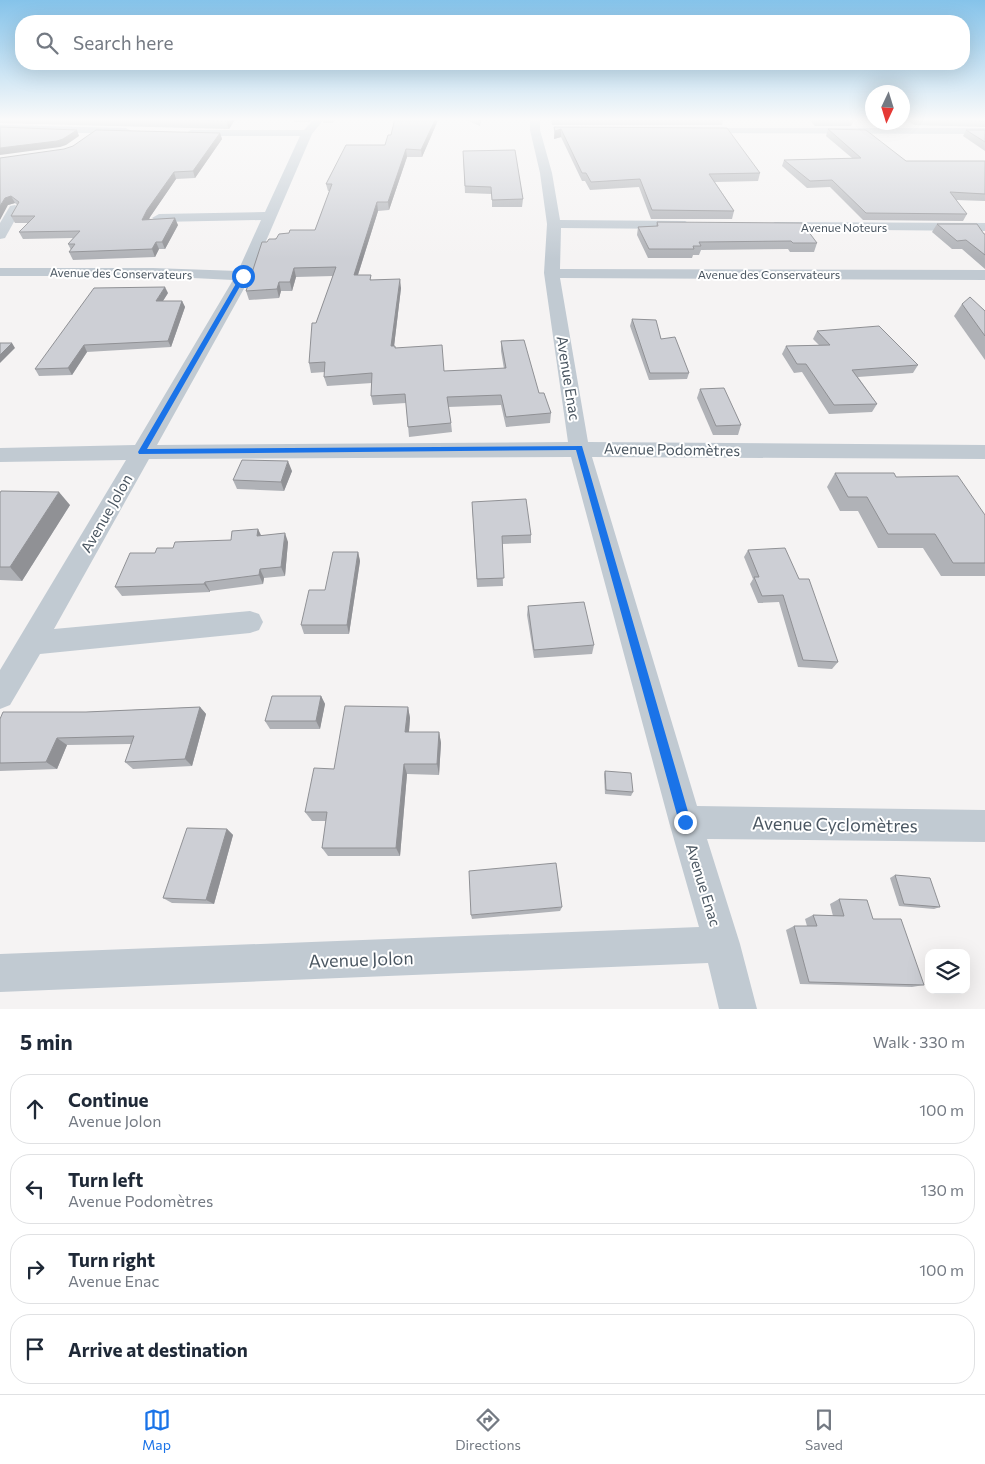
<!DOCTYPE html>
<html lang="en">
<head>
<meta charset="utf-8">
<style>
	body { margin:0; font-family:Commissioner,sans-serif; background:#f6f6f7; color:#1f2937 }
	.controls { position:absolute; right:15px; bottom:15px; display:grid; overflow:hidden; border-radius:10px; box-shadow:0 5px 20px #0002 }
	.controls button { width:45px; height:45px; display:grid; place-items:center; padding:0; border:0; border-bottom:1px solid #e0e1e3; background:#fff; color:#1f2937; font:25px sans-serif }
	.compass { position:absolute; left:865px; top:85px; width:45px; height:45px; border-radius:50%; background:#fff; box-shadow:0 5px 20px #0002; rotate:184deg }
	.stop { position:absolute; width:15px; height:15px; margin:-11px; border:4px solid #1a73e8; border-radius:50%; background:#fff }
	.stop.end { background:#1a73e8; border-color:#fff; box-shadow:0 1px 5px #0008 }
	.list { margin:0; padding:0; list-style:none }
	h2 { display:flex; justify-content:space-between; align-items:center; height:65px; margin:0; padding:0 20px; font-size:21px }
	h2 small { font-size:16px; font-weight:400; color:#747a83 }
	.list li { display:grid; grid-template-columns:32px 1fr auto; gap:15px; align-items:center; box-sizing:border-box; height:70px; margin:0 10px 10px; padding:0 10px; border:1px solid #e0e1e3; border-radius:20px }
	.list b { display:block; font-size:19px; white-space:nowrap }
	.list p { margin:0; font-size:16px; white-space:nowrap; color:#747a83 }
	.list em { font-size:16px; font-style:normal; color:#747a83 }
	.icon { flex:none; width:28px; height:28px; fill:none; stroke:currentColor; stroke-width:2; stroke-linecap:round; stroke-linejoin:round }
	.map { position:relative; flex:none; width:985px; height:1009px; overflow:hidden }
	.search { position:absolute; background:#fff; box-shadow:0 5px 20px #0002; left:15px; right:15px; top:15px; height:55px; display:flex; align-items:center; gap:12px; box-sizing:border-box; padding:0 18px; border-radius:20px; color:#747a83; font-size:19px }
	.sheet { height:385px; background:#fff }
	nav { display:flex; justify-content:space-around; align-items:center; box-sizing:border-box; height:70px; border-top:1px solid #e0e1e3; background:#fff; font-size:14px; color:#747a83 }
	nav a { display:grid; justify-items:center; gap:2px }
	nav .on { color:#1a73e8 }
	.map>svg:first-child { display:block }
	.lines { fill:none; stroke-linecap:round; stroke-linejoin:round }
	.street { fill:#c1cad2; fill-rule:evenodd }
	.wall { fill:#b0b2b7 }
	.shaded-wall { fill:#909195 }
	.building { fill:#cdcfd5; stroke:#909195 }
	.route { fill:#1a73e8 }
	.labels { text-anchor:middle; dominant-baseline:central; stroke-width:4; stroke-linejoin:round; paint-order:stroke }
	.far-street-label { font-size:12px; fill:#4a5661; stroke:#fff }
	.street-label { font-size:15px; fill:#4a5661; stroke:#fff }
	.near-street-label { font-size:18px; fill:#4a5661; stroke:#fff }
</style>
</head>
<body>
<div class="map">
<svg width="985" height="1009" viewBox="0 0 985 1009">
	<rect width="100%" height="100%" fill="#f5f3f3"/>
	<g class="lines">
		<!-- street -->
		<g class="street">
			<polygon points="315,118 325,118 312,134 251,276 157,445 568,442 544,273 547,224 540,173 530,130 530,118 540,118 540,130 552,173 560,220 685,221 692,225 685,229 561,228 560,269 985,270 985,280 560,278 588,442 985,445 985,459 592,457 697,806 985,810 985,842 707,839 740,944 757,1009 719,1009 708,963 0,992 0,954 699,927 669,822 571,457 149,459 54,629 250,611 259,614 263,622 259,630 250,633 40,654 10,705 0,709 0,670 126,460 0,462 0,448 135,445 233,280 153,276 0,276 0,268 153,268 238,271 261,220 159,222 152,218 159,214 265,212 300,136 191,136 186,133 191,130 304,130"/>
			<polygon points="0,125 126,128 131,131 126,134 0,131"/>
			<polygon points="699,128 985,128 985,134 695,133 694,131"/>
			<polygon points="15,205 21,209 5,238 0,239 0,223 10,206"/>
			<polygon points="775,222 985,223 985,231 770,229 768,226"/>
		</g>
	</g>
	<!-- wall -->
	<g class="wall">
		<polygon points="0,118 236,118 229,129 0,123"/>
		<polygon points="249,118 313,118 309,122 294,122 294,120"/>
		<polygon points="323,118 335,118 333,123 323,123"/>
		<polygon points="439,118 422,157 407,157 389,210 378,211 358,275 372,280 401,288 394,346 396,348 444,371 504,369 501,351 501,341 539,393 551,413 550,423 506,427 501,405 448,407 451,423 452,432 409,437 406,403 373,405 371,396 372,383 327,386 324,377 325,372 311,373 309,363 316,323 333,276 296,277 292,291 281,291 279,298 249,300 246,291 267,242 289,233 315,230 330,191 328,191 326,184 385,145"/>
		<polygon points="462,118 482,118 480,126"/>
		<polygon points="551,118 722,118 723,120 722,125 552,125"/>
		<polygon points="808,118 851,118 854,120 851,126 815,126"/>
		<polygon points="905,118 985,118 985,127 914,125"/>
		<polygon points="554,127 760,173 758,181 715,182 734,211 732,219 651,219 639,187 590,190 585,181 582,181 561,137 554,139"/>
		<polygon points="828,129 906,161 985,161 985,201 956,200 967,214 963,221 863,220 830,187 807,188 782,166 784,160 852,158 826,136"/>
		<polygon points="966,130 985,130 985,151 963,136"/>
		<polygon points="220,133 222,139 195,178 176,179 150,217 149,220 178,225 165,249 159,249 155,257 73,260 69,252 71,250 68,244 73,238 23,239 19,232 28,223 15,223 11,216 17,205 15,203 8,205 0,158"/>
		<polygon points="463,151 523,199 522,207 492,207 492,194 465,193"/>
		<polygon points="657,222 817,243 814,252 790,252 788,249 701,250 699,255 693,255 692,258 648,258 637,235 638,227 656,226"/>
		<polygon points="937,224 985,234 985,269 962,249 952,249 932,232"/>
		<polygon points="168,293 163,301 182,301 185,307 171,347 87,352 72,375 39,376 35,369"/>
		<polygon points="962,304 985,311 985,360 954,316"/>
		<polygon points="632,319 661,339 689,373 687,379 649,380 630,326"/>
		<polygon points="817,331 918,365 913,373 858,377 877,404 872,412 829,414 802,372 794,373 782,354 786,346 819,345 813,339"/>
		<polygon points="700,389 741,425 738,435 713,435 697,398"/>
		<polygon points="292,471 284,491 237,489 233,480"/>
		<polygon points="835,473 896,477 985,515 985,576 941,576 923,548 878,548 858,511 840,511 827,487"/>
		<polygon points="0,493 70,505 22,581 0,580"/>
		<polygon points="472,502 531,535 531,543 502,544 503,586 477,587"/>
		<polygon points="258,529 261,535 288,542 285,576 264,578 263,584 210,591 210,592 122,596 115,587 155,553 173,548 231,540"/>
		<polygon points="748,550 838,662 832,669 798,667 779,602 758,603 750,584 753,579 744,557"/>
		<polygon points="358,552 360,561 349,634 304,634 301,625"/>
		<polygon points="528,606 594,645 592,654 534,658 527,615"/>
		<polygon points="321,696 325,704 320,729 270,729 265,721"/>
		<polygon points="200,707 206,714 192,766 133,769 125,762 131,744 67,745 57,769 0,771 0,719 86,712"/>
		<polygon points="408,707 410,718 409,732 439,732 441,743 439,775 407,774 400,856 328,856 322,848 326,821 312,821 305,812 334,769"/>
		<polygon points="605,771 633,792 631,796 605,794 604,774"/>
		<polygon points="227,829 233,835 214,904 172,903 163,898"/>
		<polygon points="895,875 940,907 934,909 899,906 890,878"/>
		<polygon points="839,899 873,919 924,985 912,987 800,984 786,930 794,926 807,926 805,919 813,915 833,916 830,904"/>
		<polygon points="562,907 560,911 472,919 471,915"/>
	</g>
	<!-- shaded-wall -->
	<g class="shaded-wall">
		<polygon points="228,118 236,118 229,129 226,121"/>
		<polygon points="308,118 313,118 309,122"/>
		<polygon points="436,118 439,118 422,157 421,150"/>
		<polygon points="561,129 561,137 554,139 555,131"/>
		<polygon points="77,130 79,136 66,145 60,147 0,155 0,148"/>
		<polygon points="220,133 222,139 195,178 193,171"/>
		<polygon points="406,149 407,157 389,210 388,202"/>
		<polygon points="174,172 176,179 150,217 145,227 142,220 147,210"/>
		<polygon points="11,196 15,203 8,205 0,220 0,206 5,198"/>
		<polygon points="377,202 378,211 355,284 354,275"/>
		<polygon points="175,218 178,225 165,249 162,242"/>
		<polygon points="156,242 159,249 155,257 152,249"/>
		<polygon points="294,268 296,277 292,291 290,282"/>
		<polygon points="400,279 401,288 393,355 391,346"/>
		<polygon points="279,282 281,291 279,298 277,289"/>
		<polygon points="165,287 168,293 159,307 156,301"/>
		<polygon points="182,301 185,307 171,347 168,341"/>
		<polygon points="12,343 15,348 0,363 0,355"/>
		<polygon points="84,345 87,352 72,375 68,368"/>
		<polygon points="288,461 292,471 284,491 281,482"/>
		<polygon points="59,492 70,505 22,581 10,567"/>
		<polygon points="258,529 262,538 257,536"/>
		<polygon points="285,533 288,542 285,576 281,567"/>
		<polygon points="358,552 360,561 349,634 347,625"/>
		<polygon points="260,569 264,578 263,584 259,575"/>
		<polygon points="205,582 210,591 210,592 204,584"/>
		<polygon points="321,696 325,704 320,729 316,721"/>
		<polygon points="200,707 206,714 192,766 185,759"/>
		<polygon points="408,707 410,718 408,742 405,732"/>
		<polygon points="439,732 441,743 439,775 437,764"/>
		<polygon points="57,738 67,745 57,769 46,762"/>
		<polygon points="404,764 407,774 400,856 396,848"/>
		<polygon points="227,829 233,835 214,904 206,900"/>
	</g>
	<!-- building -->
	<g class="building">
		<polygon points="113,118 228,118 226,121"/>
		<polygon points="395,118 436,118 421,150 406,149 388,202 377,202 354,275 371,275 370,280 400,279 391,346 395,346 395,348 442,345 444,371 506,368 501,341 524,340 539,393 544,393 551,413 506,417 501,395 447,397 451,423 408,427 405,394 371,396 372,373 324,377 325,362 309,363 312,323 316,323 336,267 294,268 290,282 279,282 277,289 246,291 262,242 267,242 269,239 276,239 279,234 289,233 290,230 315,230 332,184 326,184 346,145 385,145 388,135 391,135"/>
		<polygon points="473,118 480,118 479,121"/>
		<polygon points="552,118 722,118 723,120 552,120"/>
		<polygon points="816,118 851,118 854,120 817,120"/>
		<polygon points="916,118 985,118 985,121 917,119"/>
		<polygon points="0,127 77,130 63,139 57,141 0,148"/>
		<polygon points="554,127 727,128 760,173 709,174 734,211 652,210 640,179 591,182 586,173 582,173 561,129 555,131"/>
		<polygon points="828,129 866,130 906,161 985,161 985,194 950,192 967,214 866,213 832,180 810,181 784,160 861,158"/>
		<polygon points="96,130 220,133 193,171 174,172 147,210 142,220 175,218 162,242 156,242 152,249 69,252 75,244 68,244 80,231 19,232 35,216 11,216 19,202 11,196 5,198 0,206 0,158 64,149 73,146"/>
		<polygon points="966,130 985,130 985,142"/>
		<polygon points="515,150 523,199 492,200 491,187 465,186 463,151"/>
		<polygon points="657,222 802,223 817,243 793,243 791,241 699,242 701,246 693,246 694,249 649,249 638,227 658,226"/>
		<polygon points="937,224 977,224 984,234 985,234 985,255 966,240 957,241"/>
		<polygon points="165,287 156,301 182,301 168,341 84,345 68,368 35,369 94,288"/>
		<polygon points="970,297 985,311 985,336 962,304"/>
		<polygon points="632,319 656,320 661,339 675,337 689,373 650,373"/>
		<polygon points="879,326 918,365 852,370 877,404 834,405 806,364 797,364 786,346 830,345 817,331"/>
		<polygon points="0,343 12,343 0,355"/>
		<polygon points="724,388 741,425 716,426 700,389"/>
		<polygon points="242,460 288,461 281,482 233,480"/>
		<polygon points="835,473 894,473 896,477 958,476 985,515 985,563 953,563 935,534 888,534 867,497 848,497"/>
		<polygon points="1,491 59,492 10,567 0,567 0,493"/>
		<polygon points="526,499 531,535 502,536 504,578 477,579 472,502"/>
		<polygon points="258,529 257,536 285,533 281,567 260,569 259,575 205,582 204,584 115,587 130,553 155,553 157,548 173,548 175,542 231,540 232,531"/>
		<polygon points="785,548 799,579 809,579 838,662 803,660 783,595 762,596 754,577 759,577 748,550"/>
		<polygon points="333,552 358,552 347,625 301,625 309,590 325,590"/>
		<polygon points="584,602 594,645 534,650 528,606"/>
		<polygon points="272,696 321,696 316,721 265,721"/>
		<polygon points="345,706 408,707 405,732 439,732 437,764 404,764 396,848 322,848 327,812 305,812 314,768 334,769"/>
		<polygon points="200,707 185,759 125,762 134,736 57,738 46,762 0,763 0,719 3,712 86,712"/>
		<polygon points="605,771 631,773 633,792 606,790"/>
		<polygon points="187,828 227,829 206,900 163,898"/>
		<polygon points="556,863 562,907 471,915 469,871"/>
		<polygon points="895,875 930,878 940,907 904,904"/>
		<polygon points="839,899 867,900 873,919 901,919 924,985 809,982 794,926 817,926 813,915 844,916"/>
	</g>
	<!-- sky -->
	<linearGradient id="sky" x2="0" y2="1"><stop stop-color="#85c3ea"/><stop offset="0.46" stop-color="#fafafa"/><stop offset="1" stop-color="#fafafa" stop-opacity="0"/></linearGradient>
	<rect width="985" height="259" fill="url(#sky)"/>
	<!-- route -->
	<polygon class="route" points="241,275 246,276 147,449 582,446 691,822 689,826 685,828 681,826 679,822 576,450 139,454 138,452"/>
	<g class="labels">
		<!-- far-street labels -->
		<g class="far-street-label">
			<text x="844" y="227">Avenue Noteurs</text>
			<text transform="translate(121 273) rotate(1)">Avenue des Conservateurs</text>
			<text x="769" y="274">Avenue des Conservateurs</text>
		</g>
		<!-- street labels -->
		<g class="street-label">
			<text transform="translate(569 378) rotate(81)">Avenue Enac</text>
			<text transform="translate(672 449) rotate(1)">Avenue Podomètres</text>
			<text transform="translate(106 513) rotate(-60)">Avenue Jolon</text>
			<text transform="translate(704 885) rotate(73)">Avenue Enac</text>
		</g>
		<!-- near-street labels -->
		<g class="near-street-label">
			<text transform="translate(835 824) rotate(1)">Avenue Cyclomètres</text>
			<text transform="translate(361 959) rotate(-2)">Avenue Jolon</text>
		</g>
	</g>
</svg>
<div class="controls">
<button><svg class="icon" aria-label="layers" viewBox="0 0 24 24"><path d="M12 4l9 5-9 5-9-5zM3 14l9 5 9-5"/></svg></button>
</div>
<svg class="compass" viewBox="-18 -18 36 36"><path d="M0-13l5 13h-10z" fill="#e53935"/><path d="M0 13l5-13h-10z" fill="#747a83"/></svg>
<div class="stop" style="left:243px;top:276px"></div>
<div class="stop end" style="left:685px;top:822px"></div>
<div class="search"><svg class="icon" aria-label="search" viewBox="0 0 24 24"><circle cx="10" cy="10" r="6"/><path d="M15 15l6 6"/></svg>Search here</div>
</div>
<section class="sheet">
<h2>5 min<small>Walk · 330 m</small></h2>
<ul class="list">
<li><svg class="icon" aria-label="ahead" viewBox="0 0 24 24"><path d="M12 20V5M6 11l6-6 6 6"/></svg><div><b>Continue</b><p>Avenue Jolon</p></div><em>100 m</em></li>
<li><svg class="icon" aria-label="left" viewBox="0 0 24 24"><path d="M17 20v-9H6M10 6l-5 5 5 5"/></svg><div><b>Turn left</b><p>Avenue Podomètres</p></div><em>130 m</em></li>
<li><svg class="icon" aria-label="right" viewBox="0 0 24 24"><path d="M7 20v-9h11M14 6l5 5-5 5"/></svg><div><b>Turn right</b><p>Avenue Enac</p></div><em>100 m</em></li>
<li><svg class="icon" aria-label="arrive" viewBox="0 0 24 24"><path d="M6 21V4h12l-3 4 3 4H6"/></svg><div><b>Arrive at destination</b></div></li>
</ul>
</section>
<nav>
<a class="on"><svg class="icon" aria-label="map" viewBox="0 0 24 24"><path d="M3 6l6-2 6 2 6-2v14l-6 2-6-2-6 2zM9 4v14M15 6v14"/></svg>Map</a>
<a><svg class="icon" aria-label="directions" viewBox="0 0 24 24"><path d="M12 3l9 9-9 9-9-9zM9 14v-3h6M13 9l2 2-2 2"/></svg>Directions</a>
<a><svg class="icon" aria-label="saved" viewBox="0 0 24 24"><path d="M7 4h10v16l-5-4-5 4z"/></svg>Saved</a>
</nav>
</body>
</html>
